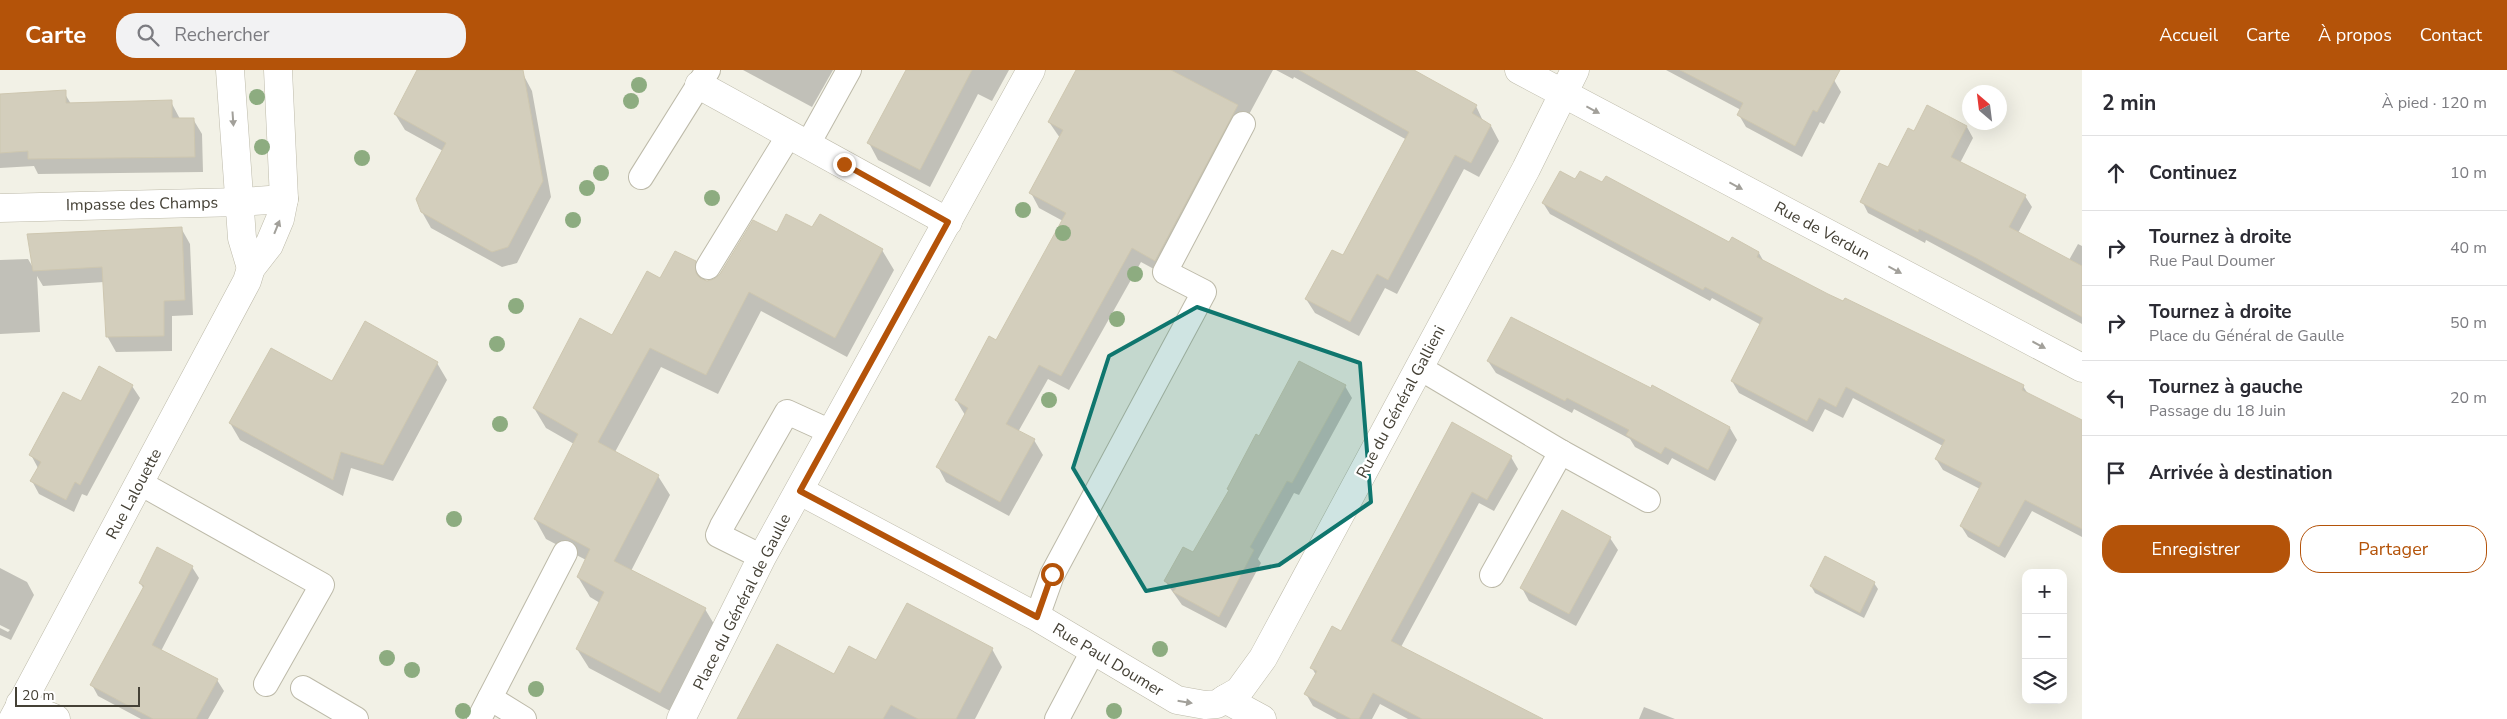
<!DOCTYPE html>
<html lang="fr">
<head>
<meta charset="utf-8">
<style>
	body { margin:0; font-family:"Nunito Sans",sans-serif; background:#f2f2f3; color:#2b2b33 }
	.controls { position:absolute; right:15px; bottom:15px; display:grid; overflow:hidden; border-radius:10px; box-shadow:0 5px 20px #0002 }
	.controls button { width:45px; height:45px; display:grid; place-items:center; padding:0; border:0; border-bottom:1px solid #e1e1e2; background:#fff; color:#2b2b33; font:25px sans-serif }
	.compass { position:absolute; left:1962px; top:15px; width:45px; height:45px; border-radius:50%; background:#fff; box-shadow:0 5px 20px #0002; rotate:332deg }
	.scale { position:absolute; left:15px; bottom:12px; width:125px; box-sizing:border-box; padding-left:5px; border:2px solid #454136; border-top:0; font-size:14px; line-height:18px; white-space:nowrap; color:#454136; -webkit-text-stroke:4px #fff; paint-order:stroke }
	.stop { position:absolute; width:15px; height:15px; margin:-11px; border:4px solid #b45309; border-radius:50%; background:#fff }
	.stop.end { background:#b45309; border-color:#fff; box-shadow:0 1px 5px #0008 }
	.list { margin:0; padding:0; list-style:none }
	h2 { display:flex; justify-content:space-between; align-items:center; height:65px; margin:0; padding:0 20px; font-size:21px }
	h2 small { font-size:16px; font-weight:400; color:#7c7c81 }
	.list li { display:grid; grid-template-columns:32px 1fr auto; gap:15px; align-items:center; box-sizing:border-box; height:75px; padding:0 20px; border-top:1px solid #e1e1e2 }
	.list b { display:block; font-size:19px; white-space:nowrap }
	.list p { margin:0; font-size:16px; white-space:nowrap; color:#7c7c81 }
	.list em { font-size:16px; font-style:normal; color:#7c7c81 }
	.actions { display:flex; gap:10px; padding:15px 20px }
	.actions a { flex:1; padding:11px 0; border:1px solid #b45309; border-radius:20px; text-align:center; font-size:18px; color:#b45309 }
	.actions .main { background:#b45309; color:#fff }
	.icon { flex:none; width:28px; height:28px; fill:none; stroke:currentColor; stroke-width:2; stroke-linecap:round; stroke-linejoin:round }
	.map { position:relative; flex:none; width:2082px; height:649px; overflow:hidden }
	header { display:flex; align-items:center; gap:30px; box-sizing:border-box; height:70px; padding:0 25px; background:#b45309; color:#fff }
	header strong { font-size:24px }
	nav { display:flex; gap:28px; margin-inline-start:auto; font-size:18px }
	.search { width:350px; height:45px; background:#f2f2f3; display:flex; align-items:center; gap:12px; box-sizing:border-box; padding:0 18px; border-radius:20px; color:#7c7c81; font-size:19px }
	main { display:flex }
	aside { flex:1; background:#fff }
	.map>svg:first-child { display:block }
	.shadow { fill:#0003 }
	.building { fill:#d3cebc; stroke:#cec7b0 }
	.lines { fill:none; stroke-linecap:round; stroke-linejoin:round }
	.lane-casing { stroke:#bdbaa9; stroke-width:26 }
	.street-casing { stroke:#bdbaa9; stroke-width:29 }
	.lane { stroke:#fff; stroke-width:24 }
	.street { stroke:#fff; stroke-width:28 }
	.tree { fill:#8dac80 }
	.oneway { fill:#a2a09a }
	.route { stroke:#b45309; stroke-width:6 }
	.marked { fill:#0f766e; fill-opacity:0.2; stroke:#0f766e; stroke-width:4; stroke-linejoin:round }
	.labels { text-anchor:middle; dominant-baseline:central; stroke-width:4.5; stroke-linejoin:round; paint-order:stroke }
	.street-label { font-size:16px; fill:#454136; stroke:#fff }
</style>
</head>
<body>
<header>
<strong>Carte</strong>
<div class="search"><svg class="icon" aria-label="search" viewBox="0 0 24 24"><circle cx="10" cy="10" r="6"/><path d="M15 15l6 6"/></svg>Rechercher</div>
<nav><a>Accueil</a><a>Carte</a><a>À propos</a><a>Contact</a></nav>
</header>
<main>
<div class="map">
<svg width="2082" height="649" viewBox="0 0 2082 649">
	<rect width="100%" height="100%" fill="#f2f1e6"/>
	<!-- shadow -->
	<g class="shadow">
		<polygon points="419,0 514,0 523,4 532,21 551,127 517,193 502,197 431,158 422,142 443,81 405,60 395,44"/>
		<polygon points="743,0 833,0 812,37"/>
		<polygon points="908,0 1009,0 992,31 978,24 930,117 878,90 869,73"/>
		<polygon points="1077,0 1273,0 1163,204 1141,192 1069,320 1048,309 1018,362 1034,370 1043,385 1009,446 946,412 938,397 965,345 956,330 996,272 1063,151 1039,138 1031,123 1060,68 1049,52"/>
		<polygon points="1276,0 1410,0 1476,36 1483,51 1491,56 1499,71 1479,107 1464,99 1397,224 1385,218 1359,266 1315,243 1306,229 1344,187 1407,70 1294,7 1293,9"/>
		<polygon points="1666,0 1816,0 1834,10 1841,22 1824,54 1820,52 1802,87 1746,57 1739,45 1741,40"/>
		<polygon points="65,24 71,34 171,32 180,49 193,49 202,64 203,102 38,104 34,96 0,98 0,27"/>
		<polygon points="1967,57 1973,68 1960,93 2025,126 2032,137 2018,163 2069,190 2078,174 2082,176 2082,254 1926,170 1925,173 1868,143 1862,131 1915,63"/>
		<polygon points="1576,111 1730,174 1759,183 1764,192 1827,225 2023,316 2028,324 2082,351 2082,467 2032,441 2005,488 1968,467 1961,456 1980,419 1943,400 1936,389 1943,376 1853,328 1843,348 1825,339 1813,362 1739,323 1732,311 1761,255 1712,228 1710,231 1550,144 1543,133"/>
		<polygon points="754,151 778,164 813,159 882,180 894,200 847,287 761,241 718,324 661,297 615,382 658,406 670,425 631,501 705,539 717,559 672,642 589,598 577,579 600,533 590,527 578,507 586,490 546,469 535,449 574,374 546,358 534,338 613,267 660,210 695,192 706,211 716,210"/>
		<polygon points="181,158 190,174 193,245 172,246 172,281 116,282 107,266 104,212 43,216 37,206 40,262 0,264 0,190 28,189 34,199"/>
		<polygon points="1488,291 1730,358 1737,370 1715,411 1672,388 1668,395 1635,377 1630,369 1574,339 1572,343 1496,303"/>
		<polygon points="437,293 447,310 393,411 351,398 343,426 240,370 230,353 332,313"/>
		<polygon points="132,316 140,328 87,426 82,424 74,442 39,424 32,411 38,398 31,385"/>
		<polygon points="1345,316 1352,328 1299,425 1294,423 1258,489 1261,493 1226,558 1182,535 1165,511 1194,484 1230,422 1228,419 1259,368"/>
		<polygon points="1453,354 1511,387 1518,399 1494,441 1479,433 1401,577 1541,649 1408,649 1380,634 1372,649 1337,649 1313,636 1306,624 1316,605 1312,598 1342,562"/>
		<polygon points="1610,468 1618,480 1576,556 1529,531 1522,518"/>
		<polygon points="192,497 199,508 161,581 217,610 224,621 208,649 141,649 98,626 92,615 144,519 140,513"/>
		<polygon points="0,498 27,512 34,525 11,570 0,565 0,558 8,562 10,560 0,555"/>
		<polygon points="1874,513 1878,519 1864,548 1815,523 1811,516"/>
		<polygon points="992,579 1002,597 975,649 739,649 834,606 876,591"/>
		<polygon points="1644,637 1675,649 1639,649"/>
	</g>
	<!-- building -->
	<g class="building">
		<polygon points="417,0 523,0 543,111 508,177 492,182 421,142 416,129 446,73 394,44"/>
		<polygon points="906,0 972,0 920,100 867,73"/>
		<polygon points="1076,0 1171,0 1238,35 1155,191 1132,178 1061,306 1039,295 1006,354 1035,369 1000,432 936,397 968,338 955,330 989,266 996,270 1066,143 1029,123 1063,60 1048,52"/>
		<polygon points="1299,0 1414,0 1477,35 1472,43 1491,55 1471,93 1455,85 1388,210 1377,204 1350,252 1305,229 1332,180 1343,185 1409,62"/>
		<polygon points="1680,0 1840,0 1817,42 1813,40 1795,76 1737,45 1743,33"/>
		<polygon points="66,20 66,33 172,30 172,48 194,48 195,87 28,89 28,81 0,83 0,24"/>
		<polygon points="1927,35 1967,56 1951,87 2026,125 2009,157 2082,196 2082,247 1976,188 1919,159 1918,162 1860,132 1879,93 1888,97 1908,58 1914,61"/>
		<polygon points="1560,101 1575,109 1580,101 1602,112 1606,106 1729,172 1732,167 1759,182 1757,187 1828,224 1843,231 1845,228 2024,315 2022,320 2082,350 2082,459 2025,430 1999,477 1960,456 1982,413 1935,389 1945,370 1846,317 1836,337 1819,328 1807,351 1731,311 1763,248 1705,217 1703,220 1542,133"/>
		<polygon points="786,144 812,157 820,144 883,179 835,268 749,222 706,305 650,278 598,372 659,405 614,491 706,538 660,623 576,579 604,522 577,507 590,479 534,449 578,364 533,338 580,248 612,265 647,201 660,208 675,181 696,191 696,203 700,208 707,211 714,209 720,204 753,150 777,162"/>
		<polygon points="182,157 185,230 164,231 164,266 106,267 102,197 33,201 27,164"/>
		<polygon points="1511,247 1651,318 1652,315 1730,357 1708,400 1665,377 1661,384 1626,365 1629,360 1567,328 1565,331 1487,291"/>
		<polygon points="365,251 438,292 383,395 341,382 333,410 229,353 271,278 332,311"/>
		<polygon points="1299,291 1346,315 1292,413 1287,411 1250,477 1254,480 1219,547 1173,522 1176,518 1164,511 1183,477 1193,482 1229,420 1227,419 1256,364 1259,366"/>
		<polygon points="99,296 133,315 80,415 75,412 66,430 30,411 41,392 29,385 63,322 81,331"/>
		<polygon points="1452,352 1512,386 1487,430 1472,422 1391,571 1543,649 1422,649 1373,623 1359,649 1351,649 1304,624 1317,601 1310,598 1332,556 1341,561"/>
		<polygon points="1562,440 1611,467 1569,544 1520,518"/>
		<polygon points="157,477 193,496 152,575 218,609 196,649 153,649 90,615 144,516 139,513"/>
		<polygon points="1825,486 1875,512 1860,543 1810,516"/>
		<polygon points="907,533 993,578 956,649 918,649 891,635 883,649 737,649 777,574 834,604 849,576 876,590"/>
	</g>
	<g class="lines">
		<defs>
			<g id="lane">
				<polyline points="808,74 849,0"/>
				<polyline points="641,107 708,0"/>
				<polyline points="708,197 789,65"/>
				<polyline points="1420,298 1561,382 1648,430"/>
				<polyline points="140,413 322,515 266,614"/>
				<polyline points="762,487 718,465 722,456 787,342 831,362"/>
				<polyline points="1492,505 1561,382"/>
				<polyline points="1037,547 1052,505 1204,222 1165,202 1243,54"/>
				<polyline points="303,618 356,649"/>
				<polyline points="490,628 524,649"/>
				<polyline points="479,649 565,483"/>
				<polyline points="1057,649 1093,581"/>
			</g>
			<g id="street">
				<polyline points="230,0 242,168 251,198"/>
				<polyline points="1519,0 2082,298"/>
				<polyline points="699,15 948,152"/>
				<polyline points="0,138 240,132 284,129"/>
				<polyline points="800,421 1037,547 1177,630 1205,635 1217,634 1225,629 1262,649"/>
				<polyline points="1225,629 1239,621 1263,588 1526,99 1575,0"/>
				<polyline points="20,634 56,649"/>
				<polyline points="13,649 247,211 251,198 269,175 280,149 284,129 278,0"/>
				<polyline points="681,649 762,487 1031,0"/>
			</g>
		</defs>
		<!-- lane casing -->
		<use href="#lane" class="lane-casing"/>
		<!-- street casing -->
		<use href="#street" class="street-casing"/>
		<!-- lane -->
		<use href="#lane" class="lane"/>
		<!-- street -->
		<use href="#street" class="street"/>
	</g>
	<!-- trees -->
	<g class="tree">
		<circle cx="639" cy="15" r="8"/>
		<circle cx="257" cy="27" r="8"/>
		<circle cx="631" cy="31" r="8"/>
		<circle cx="262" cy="77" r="8"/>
		<circle cx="362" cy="88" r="8"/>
		<circle cx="601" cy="103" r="8"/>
		<circle cx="587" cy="118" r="8"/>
		<circle cx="712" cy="128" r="8"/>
		<circle cx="1023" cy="140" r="8"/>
		<circle cx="573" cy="150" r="8"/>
		<circle cx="1063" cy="163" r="8"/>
		<circle cx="1135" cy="204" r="8"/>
		<circle cx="516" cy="236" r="8"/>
		<circle cx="1117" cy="249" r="8"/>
		<circle cx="497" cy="274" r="8"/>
		<circle cx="1049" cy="330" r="8"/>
		<circle cx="500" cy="354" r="8"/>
		<circle cx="454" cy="449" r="8"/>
		<circle cx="1160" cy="579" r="8"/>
		<circle cx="387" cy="588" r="8"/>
		<circle cx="412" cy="600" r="8"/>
		<circle cx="536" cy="619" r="8"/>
		<circle cx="463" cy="641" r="8"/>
		<circle cx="1114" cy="641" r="8"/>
	</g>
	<!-- one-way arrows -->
	<defs><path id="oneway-solid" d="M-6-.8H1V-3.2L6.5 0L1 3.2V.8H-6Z" transform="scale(1.25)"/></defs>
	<g class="oneway">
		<use href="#oneway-solid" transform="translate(1593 40) rotate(28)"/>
		<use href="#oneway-solid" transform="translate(233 49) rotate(86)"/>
		<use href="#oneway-solid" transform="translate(1736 116) rotate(28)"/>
		<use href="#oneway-solid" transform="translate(277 157) rotate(-68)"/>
		<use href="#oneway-solid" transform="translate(1895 200) rotate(28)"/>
		<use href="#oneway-solid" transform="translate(2039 275) rotate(28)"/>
		<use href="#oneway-solid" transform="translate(1185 632) rotate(9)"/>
	</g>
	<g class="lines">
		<!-- route -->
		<polyline class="route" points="844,94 948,152 800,421 1037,547 1052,504"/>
	</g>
	<!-- marked area -->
	<path class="marked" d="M1197,237l163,56 11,139 -92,63 -133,26 -73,-123 36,-112z"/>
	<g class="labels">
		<!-- street labels -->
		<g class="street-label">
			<text transform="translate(142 134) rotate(-1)">Impasse des Champs</text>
			<text transform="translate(1822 161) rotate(28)">Rue de Verdun</text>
			<text transform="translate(1401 332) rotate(-62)">Rue du Général Gallieni</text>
			<text transform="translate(134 424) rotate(-62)">Rue Lalouette</text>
			<text transform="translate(742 532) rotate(-63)">Place du Général de Gaulle</text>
			<text transform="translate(1108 590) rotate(31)">Rue Paul Doumer</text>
		</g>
	</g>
</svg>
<div class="controls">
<button>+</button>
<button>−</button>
<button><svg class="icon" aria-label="layers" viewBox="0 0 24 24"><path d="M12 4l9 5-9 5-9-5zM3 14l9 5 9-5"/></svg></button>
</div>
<svg class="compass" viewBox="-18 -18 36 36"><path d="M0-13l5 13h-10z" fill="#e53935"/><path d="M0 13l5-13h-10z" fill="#7c7c81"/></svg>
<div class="scale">20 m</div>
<div class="stop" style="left:1052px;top:504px"></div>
<div class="stop end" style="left:844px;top:94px"></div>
</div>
<aside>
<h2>2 min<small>À pied · 120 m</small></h2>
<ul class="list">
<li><svg class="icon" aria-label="ahead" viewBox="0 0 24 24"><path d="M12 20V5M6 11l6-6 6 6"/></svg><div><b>Continuez</b></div><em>10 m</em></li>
<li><svg class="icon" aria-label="right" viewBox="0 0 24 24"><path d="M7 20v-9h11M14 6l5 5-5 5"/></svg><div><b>Tournez à droite</b><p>Rue Paul Doumer</p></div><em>40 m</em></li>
<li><svg class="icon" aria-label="right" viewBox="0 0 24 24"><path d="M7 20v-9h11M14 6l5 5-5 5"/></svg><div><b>Tournez à droite</b><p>Place du Général de Gaulle</p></div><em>50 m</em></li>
<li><svg class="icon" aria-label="left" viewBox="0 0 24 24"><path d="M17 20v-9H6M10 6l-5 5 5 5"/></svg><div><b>Tournez à gauche</b><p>Passage du 18 Juin</p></div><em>20 m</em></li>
<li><svg class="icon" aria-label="arrive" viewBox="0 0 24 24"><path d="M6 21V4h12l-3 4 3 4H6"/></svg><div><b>Arrivée à destination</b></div></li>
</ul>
<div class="actions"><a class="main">Enregistrer</a><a>Partager</a></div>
</aside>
</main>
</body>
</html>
